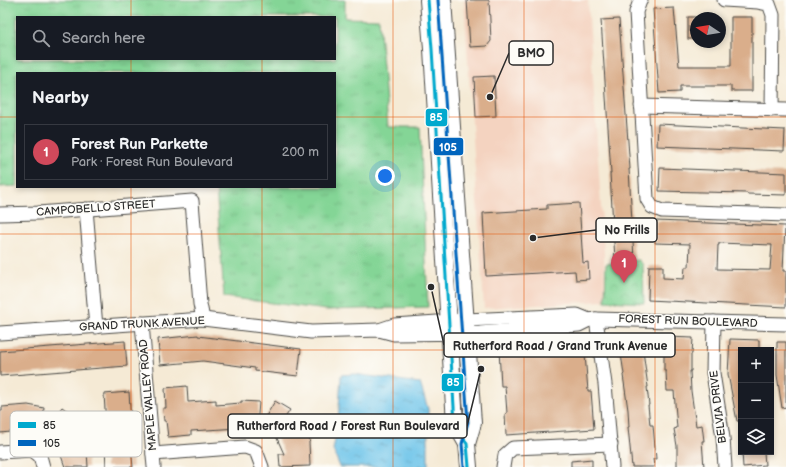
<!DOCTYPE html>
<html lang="en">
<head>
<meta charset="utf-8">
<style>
	body { margin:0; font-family:"Balsamiq Sans",sans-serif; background:#242831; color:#f1f3f6 }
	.controls { position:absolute; right:12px; bottom:12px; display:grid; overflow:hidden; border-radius:0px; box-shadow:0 2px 6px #0003 }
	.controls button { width:36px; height:36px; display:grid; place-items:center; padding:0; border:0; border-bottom:1px solid #363941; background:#171b24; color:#f1f3f6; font:20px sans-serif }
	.compass { position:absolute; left:690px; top:12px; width:36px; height:36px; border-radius:50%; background:#171b24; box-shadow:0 2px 6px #0003; rotate:282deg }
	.you { position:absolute; left:385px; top:176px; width:14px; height:14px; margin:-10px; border:3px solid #fff; border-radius:50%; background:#1a73e8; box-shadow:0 0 0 6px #1a73e833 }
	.badge { display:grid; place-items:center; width:26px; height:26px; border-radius:50%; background:#d1495b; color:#fff; font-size:13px; font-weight:700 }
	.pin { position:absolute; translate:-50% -33px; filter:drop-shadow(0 1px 2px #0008) }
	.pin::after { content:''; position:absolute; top:21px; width:14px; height:12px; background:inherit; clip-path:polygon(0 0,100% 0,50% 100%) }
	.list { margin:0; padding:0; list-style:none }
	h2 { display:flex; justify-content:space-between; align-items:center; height:52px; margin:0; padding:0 16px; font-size:17px }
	h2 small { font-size:13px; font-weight:400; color:#9ea1a6 }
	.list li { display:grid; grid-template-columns:26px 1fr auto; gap:12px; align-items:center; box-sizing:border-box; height:56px; margin:0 8px 8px; padding:0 8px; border:1px solid #363941; border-radius:0px }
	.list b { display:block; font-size:15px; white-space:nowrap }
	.list p { margin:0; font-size:13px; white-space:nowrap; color:#9ea1a6 }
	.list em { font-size:13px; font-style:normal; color:#9ea1a6 }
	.icon { flex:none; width:22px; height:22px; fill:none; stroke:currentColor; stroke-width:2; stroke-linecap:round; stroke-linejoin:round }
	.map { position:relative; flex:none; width:786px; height:467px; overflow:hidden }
	.search { position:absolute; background:#171b24; box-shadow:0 2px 6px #0003; left:16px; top:16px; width:320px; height:44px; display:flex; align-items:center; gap:10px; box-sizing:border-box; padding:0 14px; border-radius:0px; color:#9ea1a6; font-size:15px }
	.panel { position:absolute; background:#171b24; box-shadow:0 2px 6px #0003; left:16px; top:72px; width:320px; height:116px; border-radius:0px }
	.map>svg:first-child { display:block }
	.built { fill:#f4d3c0 }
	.grass { fill:url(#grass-tufts); stroke:#588060; fill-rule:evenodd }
	.park { fill:url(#park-crowns); stroke:#588060 }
	.water { fill:url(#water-ripples); stroke:#4b778a }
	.building { fill:#daae8b; fill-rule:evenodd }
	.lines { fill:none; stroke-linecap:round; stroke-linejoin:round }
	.minor-casing { stroke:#494844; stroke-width:15 }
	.major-casing { stroke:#494844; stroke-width:18 }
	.minor { stroke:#fff; stroke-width:13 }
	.major { stroke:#fff; stroke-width:16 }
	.bus-1-casing { stroke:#fdfcf7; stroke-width:6 }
	.bus-2-casing { stroke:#fdfcf7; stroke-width:6 }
	.bus-1 { stroke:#00a9ce; stroke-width:3 }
	.bus-2 { stroke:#0065bd; stroke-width:3 }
	.grid { fill:none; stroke:#e8590c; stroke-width:1; stroke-opacity:0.55 }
	.labels { text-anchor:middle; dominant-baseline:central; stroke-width:3; stroke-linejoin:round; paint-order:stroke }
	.street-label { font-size:11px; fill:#2b2b2b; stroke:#fdfcf7 }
	.key { fill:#fdfcf7; stroke:#bebdba; stroke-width:1 }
	.key-label { font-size:11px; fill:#2b2b2b }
	.leader { fill:none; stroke:#2b2b2b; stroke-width:1.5 }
	.callout-dot { fill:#2b2b2b; stroke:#fdfcf7; stroke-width:1.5 }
	.callout { fill:#fdfcf7; stroke:#2b2b2b; stroke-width:1.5 }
	.callout-label { font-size:12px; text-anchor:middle; font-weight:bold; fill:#2b2b2b }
	.line-badge { stroke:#fdfcf7; stroke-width:1.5 }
	.badge-label { font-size:11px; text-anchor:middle; font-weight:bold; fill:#fff }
</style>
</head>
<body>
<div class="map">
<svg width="786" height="467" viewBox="0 0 786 467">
	<defs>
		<pattern id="grass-tufts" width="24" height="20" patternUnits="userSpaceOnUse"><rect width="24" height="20" fill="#84d596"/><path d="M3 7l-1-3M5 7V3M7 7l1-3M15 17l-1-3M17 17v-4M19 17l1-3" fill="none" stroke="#72b781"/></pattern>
		<pattern id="park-crowns" width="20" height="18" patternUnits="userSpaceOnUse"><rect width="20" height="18" fill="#84d596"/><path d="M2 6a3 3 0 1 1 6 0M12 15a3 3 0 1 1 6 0" fill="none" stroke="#72b781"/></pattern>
		<pattern id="water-ripples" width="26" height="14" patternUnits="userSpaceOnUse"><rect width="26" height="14" fill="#6bc3e9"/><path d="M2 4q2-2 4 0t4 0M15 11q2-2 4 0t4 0" fill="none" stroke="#589fbd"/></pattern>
	</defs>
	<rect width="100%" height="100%" fill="#fdfcf7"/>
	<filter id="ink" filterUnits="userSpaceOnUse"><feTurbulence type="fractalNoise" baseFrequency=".025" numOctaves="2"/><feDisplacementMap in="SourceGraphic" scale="8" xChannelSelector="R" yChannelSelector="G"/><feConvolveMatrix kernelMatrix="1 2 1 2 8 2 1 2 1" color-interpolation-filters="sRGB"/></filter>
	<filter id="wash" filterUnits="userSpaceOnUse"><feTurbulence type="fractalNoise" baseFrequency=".012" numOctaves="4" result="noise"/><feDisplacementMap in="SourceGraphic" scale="16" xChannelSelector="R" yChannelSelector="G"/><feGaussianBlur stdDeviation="0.9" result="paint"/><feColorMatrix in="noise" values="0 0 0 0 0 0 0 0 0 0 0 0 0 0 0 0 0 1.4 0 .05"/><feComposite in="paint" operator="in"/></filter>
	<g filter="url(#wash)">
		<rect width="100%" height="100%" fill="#f5ead5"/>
		<!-- built -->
		<polygon class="built" points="464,0 588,0 604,254 605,301 484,308"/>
		<!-- grass -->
		<path class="grass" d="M0,0h345v18l34,1 9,108h32l8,180 -101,3 -103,-13 -8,-110h119v-114h-318v113l-17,1zM17,17h318v42h-318z"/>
		<!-- park -->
		<polygon class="park" points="639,260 643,265 644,303 605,301 606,264"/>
		<!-- water -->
		<polygon class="water" points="354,374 420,383 428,409 428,467 340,467 333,450 338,423 341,375"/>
		<g id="blocks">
			<!-- building -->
			<g class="building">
				<polygon points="467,0 489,0 491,41 487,46 470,47"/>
				<polygon points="674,8 679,66 731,66 731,17 752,17 752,91 731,91 731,86 680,86 680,92 659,93 653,9"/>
				<rect x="688" y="17" width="8" height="22"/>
				<polygon points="619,19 630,169 629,169 634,259 615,260 610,173 611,173 601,20"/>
				<polygon points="494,76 496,116 476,117 474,77"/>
				<polygon points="658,124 785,130 784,151 657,146"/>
				<polygon points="660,168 786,173 786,195 747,194 747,193 659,191"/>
				<polygon points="579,203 583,263 588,262 589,279 576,280 575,271 486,276 483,213 547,209 547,205"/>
				<path d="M656,221l129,5 -2,45h3v36l-138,-7 1,-34h14v12l21,1 1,-12h4l1,-23 -35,-1zM719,243l53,2 -2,25 -53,-1 1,-24h1z"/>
				<polygon points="198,335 198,336 301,349 298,376 255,371 255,368 203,361 160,365 158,339"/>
				<polygon points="644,335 647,351 643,351 648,387 647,387 649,405 648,405 650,425 653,425 656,459 653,459 654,467 632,467 628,427 629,427 628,410 623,375 624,374 621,354 618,355 616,340"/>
				<polygon points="666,337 693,338 692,354 691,354 691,371 690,371 691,391 696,426 702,425 704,441 702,441 704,467 677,467 677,446 674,429 677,428 674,391 667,391 666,371 664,371 664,355 666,355"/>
				<polygon points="730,339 759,340 759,350 741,350 741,421 737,421 728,374"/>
				<polygon points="125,341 127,366 0,376 0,351"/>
				<polygon points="584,342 588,391 591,391 594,429 506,435 505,414 507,413 505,386 501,386 499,349 517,347 517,346 532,346"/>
				<polygon points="777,342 786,342 786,407 782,408 777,375"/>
				<polygon points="187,386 188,402 216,400 216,405 241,403 241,401 259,402 257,427 238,426 238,428 191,431 191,435 168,437 166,421 164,421 163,408 166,408 165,388"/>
				<polygon points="129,392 131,422 130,422 130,437 133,467 106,467 104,425 106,425 104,394"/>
				<polygon points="275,401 290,410 274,435 260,426"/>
				<polygon points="28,405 44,408 41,432 21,429 21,431 0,433 0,411 2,411 2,407"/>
				<polygon points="62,407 76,417 56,443 54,437 44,430"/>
				<polygon points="303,425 310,441 309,442 310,466 280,467 279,454 284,454 276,436"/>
				<polygon points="82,436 87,451 88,467 65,467 57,444"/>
				<polygon points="742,452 764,452 765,465 743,467"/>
				<polygon points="592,459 592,467 571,467 571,461"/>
			</g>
		</g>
	</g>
	<g filter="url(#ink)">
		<use href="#blocks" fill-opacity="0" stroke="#494844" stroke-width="1"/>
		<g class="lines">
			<defs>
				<g id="minor">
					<polyline points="641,0 640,1 636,12 647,199 652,207 662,211 786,215"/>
					<polyline points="724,0 758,2 769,4 773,15 772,110"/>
					<polyline points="641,106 786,110"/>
					<polyline points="86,209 96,327"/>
					<polyline points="0,214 38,213 192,201 200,304 203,319"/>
					<polyline points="596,319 605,384 612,467"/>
					<polyline points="714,322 713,373 723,438 725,467"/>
					<polyline points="142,323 154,467"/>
					<polyline points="379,330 394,325 466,320 577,315 589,320"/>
					<polyline points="0,333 203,319 311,332 379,330 394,334 480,333 579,325 589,320 596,319 786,324"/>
					<polyline points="0,452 32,450 40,456 43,467"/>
					<polyline points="153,454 245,447 256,451 262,467"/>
					<polyline points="503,467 505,455 513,448 611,444"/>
				</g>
				<g id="major">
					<polyline points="428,0 432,49 455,423 467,444"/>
					<polyline points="443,0 473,423 467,444 469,467"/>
				</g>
			</defs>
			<!-- minor casing -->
			<use href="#minor" class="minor-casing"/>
			<!-- major casing -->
			<use href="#major" class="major-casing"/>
			<!-- minor -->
			<use href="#minor" class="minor"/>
			<!-- major -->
			<use href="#major" class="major"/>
			<defs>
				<polyline id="bus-1" points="428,0 432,49 455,423 467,444 469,467"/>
				<polyline id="bus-2" points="438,0 468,422 462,444 464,467"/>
			</defs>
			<!-- bus-1 casing -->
			<use href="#bus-1" class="bus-1-casing"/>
			<!-- bus-2 casing -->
			<use href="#bus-2" class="bus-2-casing"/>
			<!-- bus-1 -->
			<use href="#bus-1" class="bus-1"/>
			<!-- bus-2 -->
			<use href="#bus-2" class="bus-2"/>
		</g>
	</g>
	<!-- grid -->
	<path class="grid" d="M131,0v17M262,0v17M393,0v467M524,0v467M655,0v467M131,59v14M262,59v14M0,117h17M335,117h451M131,187v280M262,187v280M0,234h786M0,350h741M771,350h15"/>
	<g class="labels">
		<!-- street labels -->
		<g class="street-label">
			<text transform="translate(96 208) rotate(-4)">CAMPOBELLO STREET</text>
			<text transform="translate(688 321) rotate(2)">FOREST RUN BOULEVARD</text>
			<text transform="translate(142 324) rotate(-3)">GRAND TRUNK AVENUE</text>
			<text transform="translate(148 395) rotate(-95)">MAPLE VALLEY ROAD</text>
			<text transform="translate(718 407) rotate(-97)">BELVIA DRIVE</text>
		</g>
	</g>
	<!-- legend -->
	<rect x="10" y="411" width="132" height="46" rx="6" class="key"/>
	<rect x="18" y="422" width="18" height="6" fill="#00a9ce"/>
	<rect x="18" y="440" width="18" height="6" fill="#0065bd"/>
	<g class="key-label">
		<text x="43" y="429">85</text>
		<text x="43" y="447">105</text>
	</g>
	<!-- callouts -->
	<path class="leader" d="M490 97L509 53M533 238L596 230M431 287L444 345M481 369L467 426"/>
	<g class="callout-dot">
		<circle cx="490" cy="97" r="4"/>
		<circle cx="533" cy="238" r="4"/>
		<circle cx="431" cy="287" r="4"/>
		<circle cx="481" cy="369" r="4"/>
	</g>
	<g class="callout">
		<rect x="509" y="41" width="44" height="24" rx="4"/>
		<rect x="596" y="218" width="61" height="24" rx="4"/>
		<rect x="444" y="333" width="231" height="24" rx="4"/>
		<rect x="228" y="414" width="239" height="24" rx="4"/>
	</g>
	<g class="callout-label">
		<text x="531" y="57">BMO</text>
		<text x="627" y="234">No Frills</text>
		<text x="560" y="350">Rutherford Road / Grand Trunk Avenue</text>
		<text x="348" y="430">Rutherford Road / Forest Run Boulevard</text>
	</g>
	<g class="line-badge">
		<rect x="425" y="108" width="23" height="19" rx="4" fill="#00a9ce"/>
		<rect x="433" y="137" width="31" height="19" rx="4" fill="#0065bd"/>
		<rect x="441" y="373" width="23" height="19" rx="4" fill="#00a9ce"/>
	</g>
	<g class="badge-label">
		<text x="436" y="121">85</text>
		<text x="448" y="151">105</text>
		<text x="453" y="386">85</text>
	</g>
</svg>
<div class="controls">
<button>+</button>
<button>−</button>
<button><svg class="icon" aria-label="layers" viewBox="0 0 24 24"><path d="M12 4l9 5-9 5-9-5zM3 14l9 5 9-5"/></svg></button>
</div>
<svg class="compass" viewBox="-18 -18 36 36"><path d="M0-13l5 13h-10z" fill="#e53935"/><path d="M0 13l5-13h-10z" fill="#9ea1a6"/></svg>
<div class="you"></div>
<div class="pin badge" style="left:624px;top:283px">1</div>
<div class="search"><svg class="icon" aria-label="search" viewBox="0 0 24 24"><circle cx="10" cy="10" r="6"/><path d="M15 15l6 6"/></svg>Search here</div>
<section class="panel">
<h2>Nearby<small></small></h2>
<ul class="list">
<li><span class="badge">1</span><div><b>Forest Run Parkette</b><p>Park · Forest Run Boulevard</p></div><em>200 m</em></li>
</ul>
</section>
</div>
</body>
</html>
